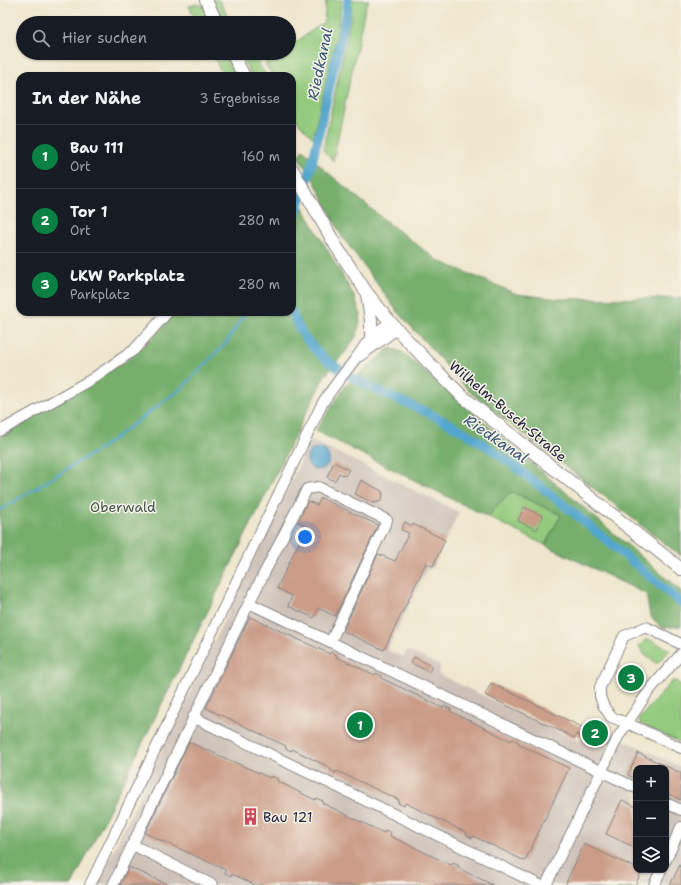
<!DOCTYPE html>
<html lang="de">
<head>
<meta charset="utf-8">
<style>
	body { margin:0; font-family:"Shantell Sans",sans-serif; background:#20242c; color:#f1f3f6 }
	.controls { position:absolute; right:12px; bottom:12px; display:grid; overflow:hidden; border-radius:8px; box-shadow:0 1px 3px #0004 }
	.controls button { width:36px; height:36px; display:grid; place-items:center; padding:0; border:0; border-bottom:1px solid #363941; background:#171b24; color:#f1f3f6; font:20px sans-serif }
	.you { position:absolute; left:305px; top:537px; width:14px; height:14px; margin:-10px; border:3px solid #fff; border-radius:50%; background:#1a73e8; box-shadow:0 0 0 6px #1a73e833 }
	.badge { display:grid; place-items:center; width:26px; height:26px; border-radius:50%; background:#0b8043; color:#fff; font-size:13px; font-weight:700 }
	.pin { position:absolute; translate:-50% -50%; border:2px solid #fff; box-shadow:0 1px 4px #0006 }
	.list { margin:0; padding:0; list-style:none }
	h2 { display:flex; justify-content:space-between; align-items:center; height:52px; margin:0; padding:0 16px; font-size:17px }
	h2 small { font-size:13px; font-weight:400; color:#9ea1a6 }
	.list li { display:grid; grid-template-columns:26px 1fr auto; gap:12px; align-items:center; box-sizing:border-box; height:64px; padding:0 16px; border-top:1px solid #363941 }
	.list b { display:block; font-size:15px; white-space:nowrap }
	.list p { margin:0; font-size:13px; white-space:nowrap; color:#9ea1a6 }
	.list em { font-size:13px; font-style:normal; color:#9ea1a6 }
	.icon { flex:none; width:22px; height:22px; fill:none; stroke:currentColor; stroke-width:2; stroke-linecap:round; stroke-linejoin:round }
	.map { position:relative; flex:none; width:681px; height:885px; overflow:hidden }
	.search { position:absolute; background:#171b24; box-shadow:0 1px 3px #0004; left:16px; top:16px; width:280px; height:44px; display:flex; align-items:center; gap:10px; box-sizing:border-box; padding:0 14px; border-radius:22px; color:#9ea1a6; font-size:15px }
	.panel { position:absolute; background:#171b24; box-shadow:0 1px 3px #0004; left:16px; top:72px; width:280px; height:244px; border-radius:12px }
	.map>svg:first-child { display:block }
	.industrial { fill:#cec2b9; fill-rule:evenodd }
	.green { fill:#93ca7d; stroke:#5a765c }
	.forest { fill:#76ae6c; stroke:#4c6854 }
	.water { fill:#53a6ce; stroke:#3a6484 }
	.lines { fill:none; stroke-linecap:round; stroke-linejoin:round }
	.stream { stroke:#53a6ce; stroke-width:2.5 }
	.canal { stroke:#53a6ce; stroke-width:9 }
	.building { fill:#cb9c87 }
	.minor-casing { stroke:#888484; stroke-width:12 }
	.major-casing { stroke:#888484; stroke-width:14 }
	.minor { stroke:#fff; stroke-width:10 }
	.major { stroke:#fff; stroke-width:12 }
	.labels { text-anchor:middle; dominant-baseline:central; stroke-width:3; stroke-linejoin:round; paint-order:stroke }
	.street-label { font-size:14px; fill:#22223b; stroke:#f7f3e8 }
	.park-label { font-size:14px; fill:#44544f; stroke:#f7f3e8 }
	.poi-label { font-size:14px; fill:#22223b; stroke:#f7f3e8; text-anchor:start }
	.water-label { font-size:15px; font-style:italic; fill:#365776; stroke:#f7f3e8 }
</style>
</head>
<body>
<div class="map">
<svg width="681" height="885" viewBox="0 0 681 885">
	<rect width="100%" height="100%" fill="#f7f3e8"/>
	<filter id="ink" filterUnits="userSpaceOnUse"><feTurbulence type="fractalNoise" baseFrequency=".025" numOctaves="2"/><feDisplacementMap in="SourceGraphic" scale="8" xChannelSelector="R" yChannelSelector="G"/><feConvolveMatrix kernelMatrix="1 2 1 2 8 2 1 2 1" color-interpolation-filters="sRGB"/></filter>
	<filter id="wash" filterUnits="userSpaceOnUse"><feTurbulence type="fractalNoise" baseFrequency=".012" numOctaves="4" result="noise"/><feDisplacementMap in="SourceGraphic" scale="16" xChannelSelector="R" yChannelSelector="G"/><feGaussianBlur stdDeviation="0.9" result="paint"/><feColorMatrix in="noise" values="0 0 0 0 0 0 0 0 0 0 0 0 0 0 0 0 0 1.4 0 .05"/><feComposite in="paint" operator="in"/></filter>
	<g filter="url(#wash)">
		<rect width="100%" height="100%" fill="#efe7cd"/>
		<!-- industrial -->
		<path class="industrial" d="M311,440l148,72 -27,57h-5l-40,81 16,7 4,-7 34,16 -3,8 141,68 10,-19 13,6 1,-1 5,2 -1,2 74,35v118h-584zM636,768h30v102h-30z"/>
		<!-- green -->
		<g class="green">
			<polygon points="211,0 219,0 231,23 223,23"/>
			<polygon points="326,0 342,0 336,38 313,138 297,121 292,109 292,76 274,76 265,64 281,53 289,53 289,47 324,22"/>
			<polygon points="352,0 369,0 365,8 333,161 323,150 350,21"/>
			<polygon points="197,4 203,6 211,23 197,23 189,6"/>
			<polygon points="212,53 225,53 236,76 223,76"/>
			<polygon points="239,53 251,53 267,76 252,76"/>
			<polygon points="512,492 561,515 545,545 488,517 500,502"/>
			<polygon points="645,640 651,640 670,650 657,664 645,655 639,646"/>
			<polygon points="672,681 676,681 681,685 681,743 645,726 641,724 639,719"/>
		</g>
		<!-- forest -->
		<g class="forest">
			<polygon points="303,149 326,171 387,222 437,260 517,294 560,299 681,298 681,556 471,393 397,311 341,235 314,180 298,157"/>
			<polygon points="292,189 353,294 361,315 357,335 347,350 324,377 72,885 0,885 0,437 126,361 161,330 173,312 292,312"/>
			<polygon points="390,348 402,352 681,591 681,626 662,628 650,616 646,594 545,545 561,515 512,492 500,502 488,517 316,431 345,386"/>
		</g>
		<!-- water -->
		<circle class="water" cx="318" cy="459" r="11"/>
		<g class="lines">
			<!-- stream -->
			<polyline class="stream" points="0,510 103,447 182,388 226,343 246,312"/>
			<!-- canal -->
			<g class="canal">
				<polyline points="292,226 311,168 347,10 348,0"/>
				<path d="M292,312c18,57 88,78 136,101 19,9 38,19 55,31 21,13 41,30 61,45 47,37 91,75 137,114"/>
			</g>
		</g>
		<g id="blocks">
			<!-- building -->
			<g class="building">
				<polygon points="334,462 349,470 345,476 339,473 335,481 327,477"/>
				<polygon points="361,480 382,491 383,496 381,501 375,503 373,503 355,494"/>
				<polygon points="321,498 378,525 335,616 318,608 314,618 288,606 292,596 277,588 307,526 298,522 308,501 317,505"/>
				<polygon points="524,507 543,516 537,530 518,521"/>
				<polygon points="405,522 412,526 413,524 445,540 433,566 426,563 384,650 343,631 378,554 395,561 409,533 401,530"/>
				<polygon points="250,617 330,654 331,652 337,655 336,657 375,675 376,673 382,676 381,678 443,708 444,706 451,709 450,711 511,741 512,739 519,742 518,744 569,768 525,861 473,836 472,838 466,835 467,833 405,803 404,806 398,803 399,800 337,771 336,773 330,770 331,768 292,749 291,751 285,748 286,746 206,708"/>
				<polygon points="414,657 432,666 429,672 411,663"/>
				<polygon points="491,683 586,729 589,723 606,731 599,745 576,734 575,738 485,695"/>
				<polygon points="189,742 270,778 271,776 278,779 277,781 315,800 316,798 323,801 322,803 384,833 385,830 391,833 390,836 451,865 453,863 459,866 458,868 493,885 256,885 232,874 231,876 225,873 226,870 145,833"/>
				<polygon points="638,753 681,773 681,800 666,793 666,768 636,768 636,779 628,775"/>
				<polygon points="622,800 636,807 636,848 606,834"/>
				<polygon points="584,844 636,868 636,870 642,871 635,885 565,885"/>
				<polygon points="681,863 681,885 670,885"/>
				<polygon points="129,867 169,885 120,885"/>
			</g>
		</g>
	</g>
	<g filter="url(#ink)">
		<use href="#blocks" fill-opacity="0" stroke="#888484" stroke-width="1"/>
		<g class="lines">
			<defs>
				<g id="minor">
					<polyline points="360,356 397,329"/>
					<polyline points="0,431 92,379 134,350 168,312"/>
					<polyline points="249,603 636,788"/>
					<polyline points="681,644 646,627 624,636 600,687 600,696 603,705 611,717 627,723 681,748"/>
					<polyline points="193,717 540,885"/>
					<polyline points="666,803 681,810"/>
					<polyline points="133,845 213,885"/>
					<polyline points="666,860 681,827"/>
					<path d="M90,885l232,-481c9,-15 20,-28 31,-42 14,-18 16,-28 38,-39"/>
					<polyline points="113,885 249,603 307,489 318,487 387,520 331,641"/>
					<polyline points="546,885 618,737 648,692 681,654"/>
					<polyline points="654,885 661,870"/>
				</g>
				<g id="major">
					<polyline points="206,0 217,23"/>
					<polyline points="232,53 244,76"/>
					<polyline points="292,169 336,246 367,293 391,323 429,363 462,396 681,569"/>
					<polyline points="367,294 371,320 371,336"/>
				</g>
			</defs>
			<!-- minor casing -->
			<use href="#minor" class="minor-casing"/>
			<!-- major casing -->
			<use href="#major" class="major-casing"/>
			<!-- minor -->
			<use href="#minor" class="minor"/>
			<!-- major -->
			<use href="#major" class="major"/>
		</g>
	</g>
	<!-- icons -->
	<defs>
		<symbol id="building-bare" viewBox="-9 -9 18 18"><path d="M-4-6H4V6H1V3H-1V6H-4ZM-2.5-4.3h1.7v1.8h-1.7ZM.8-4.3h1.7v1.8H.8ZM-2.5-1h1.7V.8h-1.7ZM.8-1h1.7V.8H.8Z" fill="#d1495b" stroke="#f7f3e8" stroke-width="2.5" paint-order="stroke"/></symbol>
	</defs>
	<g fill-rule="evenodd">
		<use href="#building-bare" x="238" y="804" width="25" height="25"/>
	</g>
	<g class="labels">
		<!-- street labels -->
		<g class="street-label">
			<text transform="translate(508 411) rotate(40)">Wilhelm-Busch-Straße</text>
		</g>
		<!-- park labels -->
		<g class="park-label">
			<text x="123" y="507">Oberwald</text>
		</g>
		<!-- poi labels -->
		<g class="poi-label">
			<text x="263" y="817">Bau 121</text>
		</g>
		<!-- water labels -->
		<g class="water-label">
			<text transform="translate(320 64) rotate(-78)">Riedkanal</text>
			<text transform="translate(496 439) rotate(34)">Riedkanal</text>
		</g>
	</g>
</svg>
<div class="controls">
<button>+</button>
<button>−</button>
<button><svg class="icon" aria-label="layers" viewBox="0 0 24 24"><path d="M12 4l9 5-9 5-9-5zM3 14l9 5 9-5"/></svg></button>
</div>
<div class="you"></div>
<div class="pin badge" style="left:360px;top:725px">1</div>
<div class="pin badge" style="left:595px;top:733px">2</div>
<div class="pin badge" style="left:631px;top:678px">3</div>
<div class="search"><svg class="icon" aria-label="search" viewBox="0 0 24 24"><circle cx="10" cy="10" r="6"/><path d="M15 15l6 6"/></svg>Hier suchen</div>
<section class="panel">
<h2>In der Nähe<small>3 Ergebnisse</small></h2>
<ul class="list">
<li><span class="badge">1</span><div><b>Bau 111</b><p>Ort</p></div><em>160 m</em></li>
<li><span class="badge">2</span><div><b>Tor 1</b><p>Ort</p></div><em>280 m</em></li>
<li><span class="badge">3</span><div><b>LKW Parkplatz</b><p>Parkplatz</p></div><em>280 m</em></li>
</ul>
</section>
</div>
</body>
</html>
